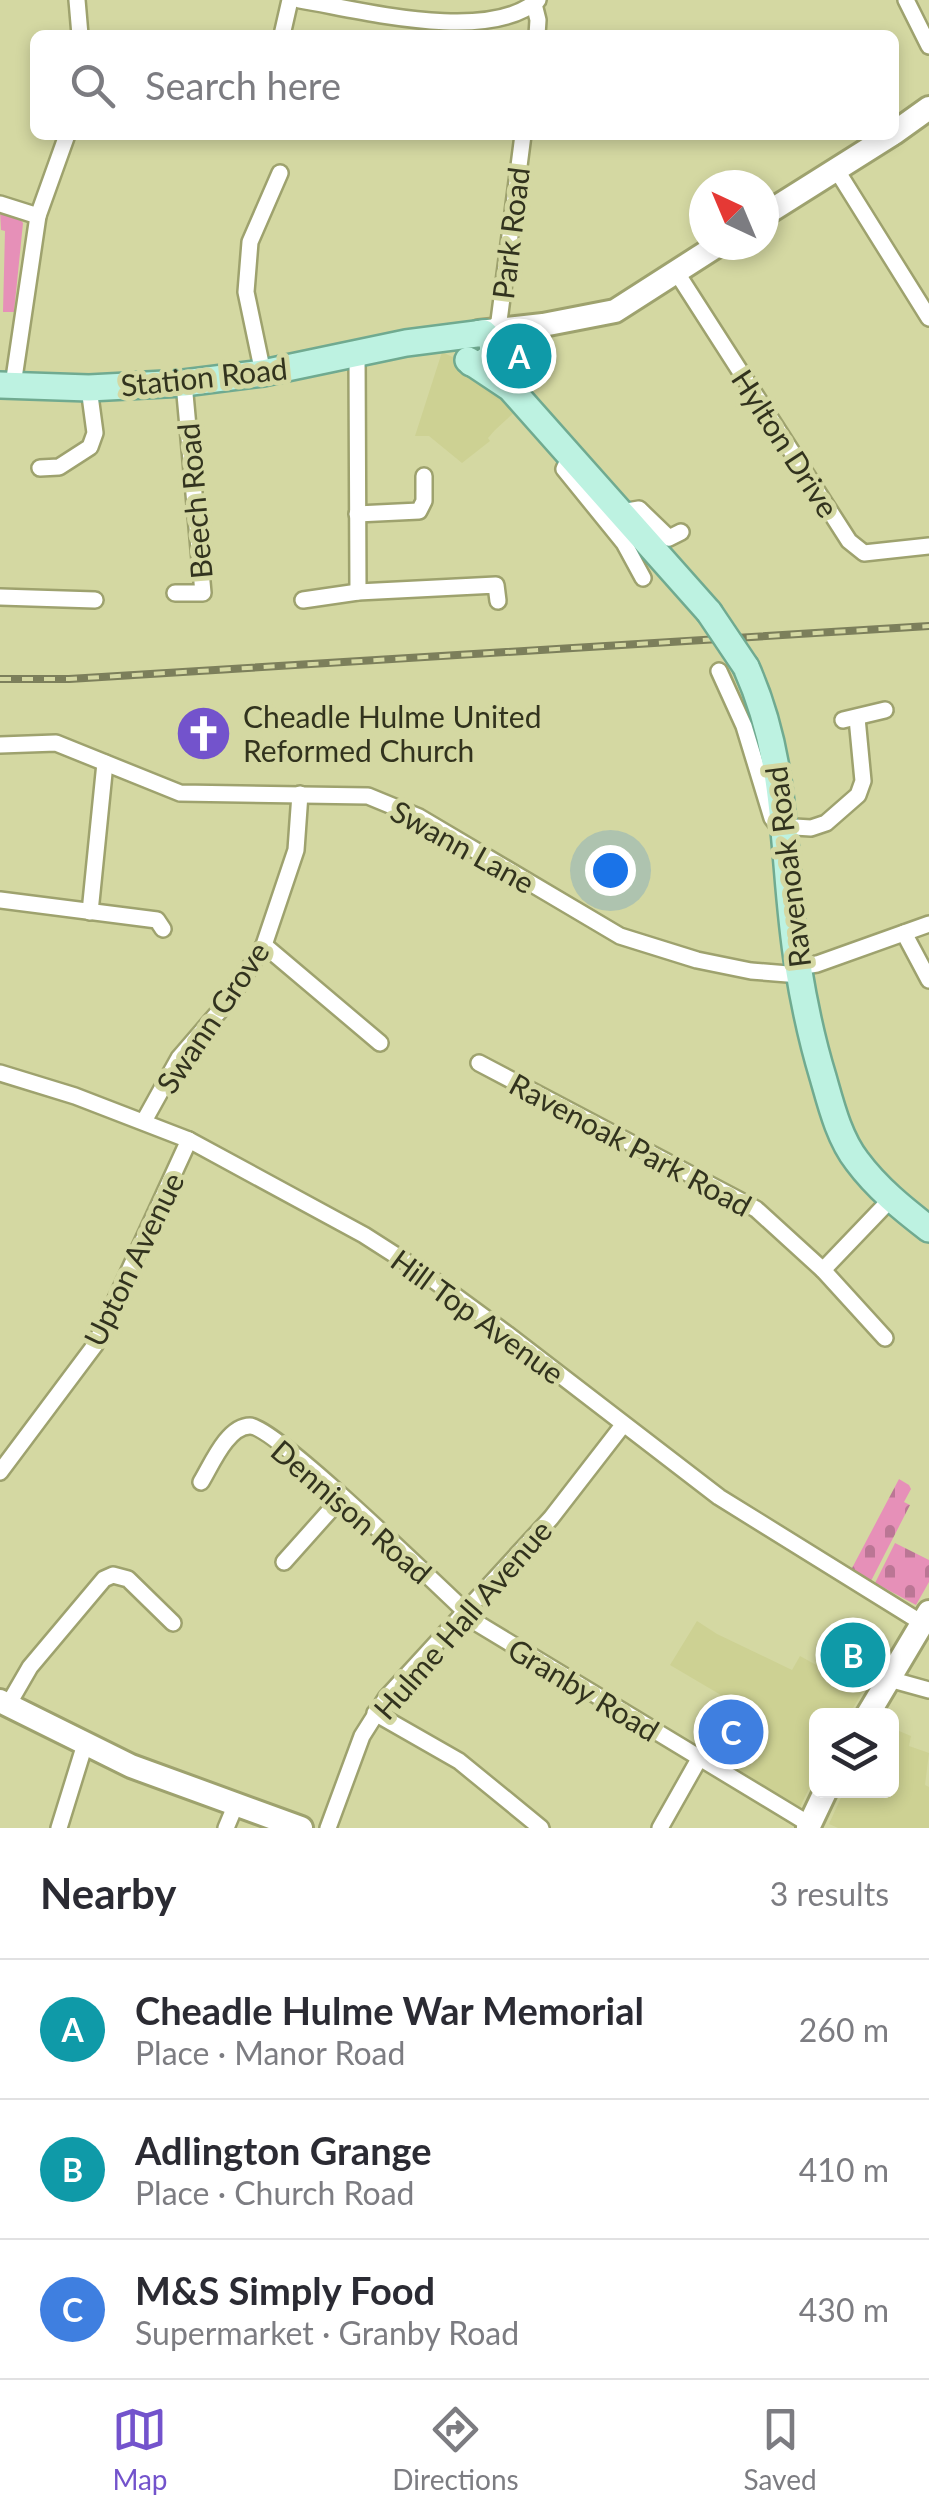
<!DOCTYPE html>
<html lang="en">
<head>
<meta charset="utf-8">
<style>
	body { margin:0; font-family:Lato,sans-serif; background:#f2f2f3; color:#2b2b33 }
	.controls { position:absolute; right:30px; bottom:30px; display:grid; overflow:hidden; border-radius:15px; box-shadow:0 5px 15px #0003 }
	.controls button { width:90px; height:90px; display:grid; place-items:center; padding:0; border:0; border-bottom:2px solid #e1e1e2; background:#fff; color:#2b2b33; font:50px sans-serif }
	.compass { position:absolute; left:689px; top:170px; width:90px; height:90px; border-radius:50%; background:#fff; box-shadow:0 5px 15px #0003; rotate:316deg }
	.you { position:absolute; left:610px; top:870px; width:35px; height:35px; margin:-25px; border:8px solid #fff; border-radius:50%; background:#1a73e8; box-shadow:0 0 0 15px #1a73e833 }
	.badge { display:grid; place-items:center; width:65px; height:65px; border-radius:50%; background:#7353cc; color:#fff; font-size:32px; font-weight:700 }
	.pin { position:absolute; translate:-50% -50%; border:5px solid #fff; box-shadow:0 2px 10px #0006 }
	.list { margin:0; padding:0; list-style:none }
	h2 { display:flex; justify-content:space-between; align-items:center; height:130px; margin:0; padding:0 40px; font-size:42px }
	h2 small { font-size:32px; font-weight:400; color:#7c7c81 }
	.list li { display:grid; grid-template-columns:65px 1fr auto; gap:30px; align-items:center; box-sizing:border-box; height:140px; padding:0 40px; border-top:2px solid #e1e1e2 }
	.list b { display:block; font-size:38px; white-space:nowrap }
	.list p { margin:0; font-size:32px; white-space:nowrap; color:#7c7c81 }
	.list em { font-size:32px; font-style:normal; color:#7c7c81 }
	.icon { flex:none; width:55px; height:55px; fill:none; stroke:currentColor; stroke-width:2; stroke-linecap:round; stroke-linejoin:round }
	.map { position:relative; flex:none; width:929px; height:1828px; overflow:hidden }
	.search { position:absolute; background:#fff; box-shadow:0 5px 15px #0003; left:30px; right:30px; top:30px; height:110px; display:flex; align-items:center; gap:25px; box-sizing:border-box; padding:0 35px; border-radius:15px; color:#7c7c81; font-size:38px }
	.sheet { height:550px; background:#fff }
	nav { display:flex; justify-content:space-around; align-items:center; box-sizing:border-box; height:140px; border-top:2px solid #e1e1e2; background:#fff; font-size:28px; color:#7c7c81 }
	nav a { display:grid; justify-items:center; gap:5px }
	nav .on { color:#7353cc }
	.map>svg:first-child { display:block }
	.built { fill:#cdd193 }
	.grass { fill:#e690b8 }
	.cemetery { fill:url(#cemetery-stones) }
	.garden { fill:url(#garden-dots) }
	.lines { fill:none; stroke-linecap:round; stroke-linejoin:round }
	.street-casing { stroke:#9ea26e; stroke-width:20 }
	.secondary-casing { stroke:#9ea26e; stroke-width:28 }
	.primary-casing { stroke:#70aa90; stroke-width:30 }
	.street { stroke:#fff; stroke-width:15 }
	.secondary { stroke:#fff; stroke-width:22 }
	.primary { stroke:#bdf2e1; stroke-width:25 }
	.rail-casing { stroke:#7c7f5b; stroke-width:8 }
	.rail { stroke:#d4d8a2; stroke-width:4; stroke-dasharray:11; stroke-linecap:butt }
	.primary-bridge-casing { stroke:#70aa90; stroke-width:30; stroke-linecap:butt }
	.primary-bridge { stroke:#bdf2e1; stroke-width:25 }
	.labels { text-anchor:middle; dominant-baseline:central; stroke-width:10; stroke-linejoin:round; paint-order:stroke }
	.street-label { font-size:30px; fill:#32331e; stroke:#d4d8a2 }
	.poi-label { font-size:30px; fill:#32331e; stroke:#d4d8a2; text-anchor:start }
</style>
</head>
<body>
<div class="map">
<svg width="929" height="1828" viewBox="0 0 929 1828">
	<defs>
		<pattern id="cemetery-stones" width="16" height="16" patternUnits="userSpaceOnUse" patternTransform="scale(2.5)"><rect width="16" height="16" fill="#e690b8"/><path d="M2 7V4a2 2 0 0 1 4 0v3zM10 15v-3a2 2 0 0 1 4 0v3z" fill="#bb7695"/></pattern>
		<pattern id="garden-dots" width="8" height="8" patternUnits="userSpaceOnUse" patternTransform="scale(2.5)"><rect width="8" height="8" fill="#e690b8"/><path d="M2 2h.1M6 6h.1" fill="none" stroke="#bb7695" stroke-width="1.8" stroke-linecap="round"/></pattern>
	</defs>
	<rect width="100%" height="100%" fill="#d4d8a2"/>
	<!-- built -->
	<g class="built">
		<polygon points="442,352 465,363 519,408 495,430 488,438 490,441 462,463 429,436 415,436"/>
		<polygon points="697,1621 717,1634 792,1670 800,1656 863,1691 849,1715 816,1716 816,1774 800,1807 698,1745 726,1698 670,1665"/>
		<polygon points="892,1728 911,1736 909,1746 929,1753 925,1785 929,1787 929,1828 838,1828 829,1824 844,1791 892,1790"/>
	</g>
	<!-- grass -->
	<polygon class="grass" points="0,210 17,215 23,223 14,312 3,312 5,231 1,230"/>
	<!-- cemetery -->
	<g class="cemetery">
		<polygon points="899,1479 909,1485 911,1489 904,1502 910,1505 871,1581 851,1570"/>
		<polygon points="895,1543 929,1560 929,1582 916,1605 875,1583"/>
	</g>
	<!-- garden -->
	<polygon class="garden" points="528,339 533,361 515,375 507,361 506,348 514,342"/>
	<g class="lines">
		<defs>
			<g id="street">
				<polyline points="77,0 80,35"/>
				<path d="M300,0c61,10 188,44 238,0"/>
				<polyline points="906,0 929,46"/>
				<polyline points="534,4 538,20 537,35"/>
				<polyline points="282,35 290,0"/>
				<polyline points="836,169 929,318"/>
				<polyline points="0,204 38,216"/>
				<polyline points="677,273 849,541 864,553 929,546"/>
				<polyline points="494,330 499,321 523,135"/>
				<polyline points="357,353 358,592"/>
				<polyline points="263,373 246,292 250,242 280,173"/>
				<polyline points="13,385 38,216 67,135"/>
				<polyline points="571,454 564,469 624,543 643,578"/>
				<polyline points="40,468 59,467 90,447 95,433 89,388"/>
				<polyline points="621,512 639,509 669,538 681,532"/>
				<polyline points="357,514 419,511 424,501 424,476"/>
				<polyline points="175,593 203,593 184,383"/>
				<polyline points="0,597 95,600"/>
				<polyline points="303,600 358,592 496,585 498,601"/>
				<polyline points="719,671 744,726 772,818 778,826 811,828 826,823 858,795 863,781 857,718"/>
				<polyline points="843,720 885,710"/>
				<polyline points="0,745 56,743 180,793 368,796 419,817 620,936 697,960 751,971 800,975"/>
				<polyline points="0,900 157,920 163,929"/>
				<polyline points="90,912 105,763"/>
				<polyline points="904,933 929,980"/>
				<polyline points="264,945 380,1043"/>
				<polyline points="798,967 817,964 929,924"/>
				<polyline points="479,1063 756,1209 823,1270 891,1199"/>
				<polyline points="0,1073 75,1096 189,1140 364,1235 428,1276 507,1334 719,1497 922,1623"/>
				<polyline points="144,1121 179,1058 229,1000 264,945 296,850 300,794"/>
				<polyline points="823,1270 885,1338"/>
				<polyline points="0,1472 95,1345 189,1140"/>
				<path d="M201,1482c10,-16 26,-56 49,-56 24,0 187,159 215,185"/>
				<polyline points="284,1562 342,1497"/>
				<polyline points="462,1614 809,1824"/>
				<polyline points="889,1679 929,1690"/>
				<polyline points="8,1705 30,1667 104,1579 113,1575 128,1579 173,1623"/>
				<polyline points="375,1713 459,1761 541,1828"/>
				<polyline points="59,1828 85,1744"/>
				<polyline points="226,1828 236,1804"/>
				<polyline points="328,1828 362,1736 386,1698 551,1518 623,1425"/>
				<polyline points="660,1828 699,1759"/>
			</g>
			<g id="secondary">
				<polyline points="894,133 929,108"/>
				<polyline points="764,215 891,135"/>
				<polyline points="479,332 543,325 615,311 718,245"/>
				<polyline points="0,1701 131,1766 301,1828"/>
				<polyline points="867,1716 929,1612"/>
				<polyline points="808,1828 826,1790"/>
			</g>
			<g id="primary">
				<polyline points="468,360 510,388 709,612"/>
				<polyline points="0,385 89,388 184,383 263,373 406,343 484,333 492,341 493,355 482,364 471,363"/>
				<path d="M746,667c45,100 35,194 52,299 6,37 14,75 25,111 8,28 16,61 34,84 20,27 46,48 72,68"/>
			</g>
		</defs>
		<!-- street casing -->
		<use href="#street" class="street-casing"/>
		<!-- secondary casing -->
		<use href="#secondary" class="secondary-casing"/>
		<!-- primary casing -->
		<use href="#primary" class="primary-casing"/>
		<!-- street -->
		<use href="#street" class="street"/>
		<!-- secondary -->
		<use href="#secondary" class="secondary"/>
		<!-- primary -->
		<use href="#primary" class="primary"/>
		<defs>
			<polyline id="rail" points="0,679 69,679 929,626"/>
		</defs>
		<!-- rail casing -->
		<use href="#rail" class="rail-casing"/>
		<!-- rail -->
		<use href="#rail" class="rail"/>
		<defs>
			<polyline id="primary-bridge" points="709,612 746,667"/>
		</defs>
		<!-- primary-bridge casing -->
		<use href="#primary-bridge" class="primary-bridge-casing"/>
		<!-- primary-bridge -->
		<use href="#primary-bridge" class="primary-bridge"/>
	</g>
	<!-- icons -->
	<defs>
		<symbol id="church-disc" viewBox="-11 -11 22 22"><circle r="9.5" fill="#7353cc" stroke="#d4d8a2"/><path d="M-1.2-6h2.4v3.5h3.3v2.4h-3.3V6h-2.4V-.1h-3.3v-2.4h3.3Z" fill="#fff"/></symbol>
	</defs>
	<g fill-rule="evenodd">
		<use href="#church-disc" x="172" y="702" width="63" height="63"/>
	</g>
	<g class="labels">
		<!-- street labels -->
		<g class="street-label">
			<text transform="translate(510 233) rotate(-83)">Park Road</text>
			<text transform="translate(204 376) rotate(-6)">Station Road</text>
			<text transform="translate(786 443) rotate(57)">Hylton Drive</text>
			<text transform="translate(194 501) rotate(-95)">Beech Road</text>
			<text transform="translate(463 846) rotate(29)">Swann Lane</text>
			<text transform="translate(787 867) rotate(-97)">Ravenoak Road</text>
			<text transform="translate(212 1017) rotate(-56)">Swann Grove</text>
			<text transform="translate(631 1144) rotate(28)">Ravenoak Park Road</text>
			<text transform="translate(133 1259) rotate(-64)">Upton Avenue</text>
			<text transform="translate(478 1316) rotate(36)">Hill Top Avenue</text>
			<text transform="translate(352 1511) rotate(41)">Dennison Road</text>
			<text transform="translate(462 1619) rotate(-49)">Hulme Hall Avenue</text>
			<text transform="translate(584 1689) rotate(31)">Granby Road</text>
		</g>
		<!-- poi labels -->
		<g class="poi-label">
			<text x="243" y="716">Cheadle Hulme United<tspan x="243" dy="34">Reformed Church</tspan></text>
		</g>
	</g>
</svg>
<div class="controls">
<button><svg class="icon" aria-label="layers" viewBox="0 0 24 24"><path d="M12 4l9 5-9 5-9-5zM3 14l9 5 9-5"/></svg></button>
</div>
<svg class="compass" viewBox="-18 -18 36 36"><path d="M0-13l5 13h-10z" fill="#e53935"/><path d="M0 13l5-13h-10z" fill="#7c7c81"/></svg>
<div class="you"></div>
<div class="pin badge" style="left:519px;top:356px;background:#0f9aa8">A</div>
<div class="pin badge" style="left:853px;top:1655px;background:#0f9aa8">B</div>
<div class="pin badge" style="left:731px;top:1732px;background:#3f7fe0">C</div>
<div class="search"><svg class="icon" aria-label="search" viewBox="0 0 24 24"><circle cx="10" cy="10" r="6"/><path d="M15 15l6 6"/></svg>Search here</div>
</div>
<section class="sheet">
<h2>Nearby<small>3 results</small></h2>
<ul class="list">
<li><span class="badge" style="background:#0f9aa8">A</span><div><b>Cheadle Hulme War Memorial</b><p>Place · Manor Road</p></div><em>260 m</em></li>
<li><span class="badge" style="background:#0f9aa8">B</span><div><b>Adlington Grange</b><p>Place · Church Road</p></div><em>410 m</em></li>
<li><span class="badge" style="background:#3f7fe0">C</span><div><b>M&amp;S Simply Food</b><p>Supermarket · Granby Road</p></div><em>430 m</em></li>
</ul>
</section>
<nav>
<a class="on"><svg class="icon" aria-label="map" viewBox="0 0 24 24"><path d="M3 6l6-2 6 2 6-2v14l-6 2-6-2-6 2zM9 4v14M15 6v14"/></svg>Map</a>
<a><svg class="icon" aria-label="directions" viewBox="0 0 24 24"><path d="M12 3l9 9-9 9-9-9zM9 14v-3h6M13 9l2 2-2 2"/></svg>Directions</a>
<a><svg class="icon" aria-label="saved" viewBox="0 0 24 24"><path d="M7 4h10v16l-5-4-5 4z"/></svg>Saved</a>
</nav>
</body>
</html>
